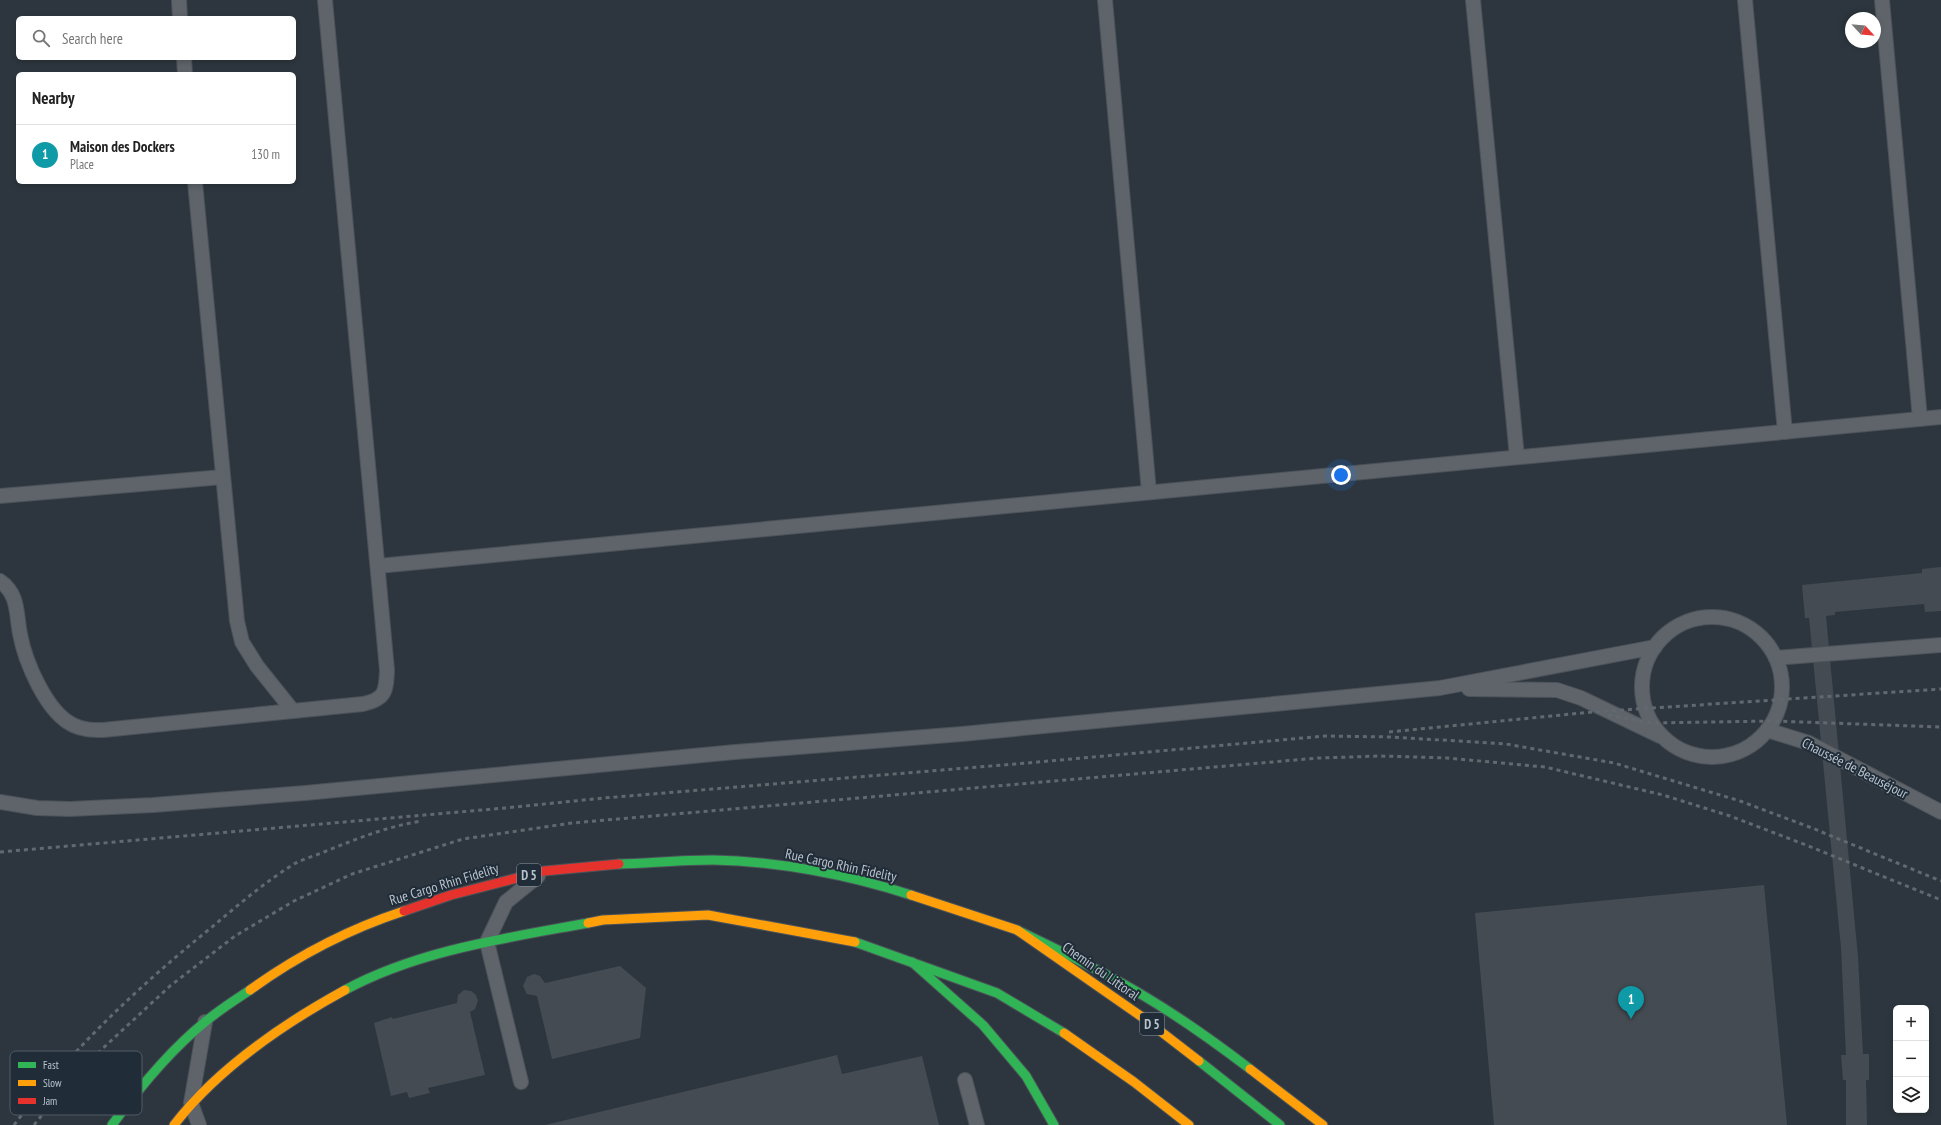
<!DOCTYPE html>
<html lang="en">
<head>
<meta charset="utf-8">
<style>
	body { margin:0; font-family:"PT Sans Narrow",sans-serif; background:#f6f6f6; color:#222 }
	.controls { position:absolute; right:12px; bottom:12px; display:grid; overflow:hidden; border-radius:6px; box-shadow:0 2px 6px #0003 }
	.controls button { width:36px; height:36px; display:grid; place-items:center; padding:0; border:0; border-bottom:1px solid #e0e0e0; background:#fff; color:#222; font:20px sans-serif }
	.compass { position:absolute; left:1845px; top:12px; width:36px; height:36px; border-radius:50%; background:#fff; box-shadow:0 2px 6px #0003; rotate:116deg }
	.you { position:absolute; left:1341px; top:475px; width:14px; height:14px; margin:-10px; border:3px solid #fff; border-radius:50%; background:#1a73e8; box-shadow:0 0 0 6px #1a73e833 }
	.badge { display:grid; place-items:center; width:26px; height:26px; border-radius:50%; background:#7c3aed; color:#fff; font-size:13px; font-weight:700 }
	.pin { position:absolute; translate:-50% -33px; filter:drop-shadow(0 1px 2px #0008) }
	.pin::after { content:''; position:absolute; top:21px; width:14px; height:12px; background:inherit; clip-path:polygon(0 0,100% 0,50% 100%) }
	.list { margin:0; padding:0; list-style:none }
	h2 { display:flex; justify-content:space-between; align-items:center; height:52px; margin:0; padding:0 16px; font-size:17px }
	h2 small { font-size:13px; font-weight:400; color:#767676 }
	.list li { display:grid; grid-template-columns:26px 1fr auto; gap:12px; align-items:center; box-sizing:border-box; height:60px; padding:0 16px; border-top:1px solid #e0e0e0 }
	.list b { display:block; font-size:15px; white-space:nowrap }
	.list p { margin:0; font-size:13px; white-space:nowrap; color:#767676 }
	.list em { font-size:13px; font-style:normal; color:#767676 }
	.icon { flex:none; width:22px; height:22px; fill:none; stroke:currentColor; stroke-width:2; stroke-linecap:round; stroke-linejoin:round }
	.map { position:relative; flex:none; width:1941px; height:1125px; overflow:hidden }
	.search { position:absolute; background:#fff; box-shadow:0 2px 6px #0003; left:16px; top:16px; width:280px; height:44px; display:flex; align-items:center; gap:10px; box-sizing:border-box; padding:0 14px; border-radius:6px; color:#767676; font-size:15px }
	.panel { position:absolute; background:#fff; box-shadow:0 2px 6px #0003; left:16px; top:72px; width:280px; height:112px; border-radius:6px }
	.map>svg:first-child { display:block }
	.building { fill:#444b52 }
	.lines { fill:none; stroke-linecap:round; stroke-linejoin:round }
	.lane-casing { stroke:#4c5258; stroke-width:16 }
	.fast-casing { stroke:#4b535a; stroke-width:11 }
	.slow-casing { stroke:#4b535a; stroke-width:11 }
	.jam-casing { stroke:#4b535a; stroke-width:11 }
	.lane { stroke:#5e646a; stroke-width:14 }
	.fast { stroke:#30b455; stroke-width:9 }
	.slow { stroke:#ff9f0a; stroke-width:9 }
	.jam { stroke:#e5322d; stroke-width:9 }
	.rail { stroke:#62686f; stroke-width:3; stroke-dasharray:4 4; stroke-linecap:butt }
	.labels { text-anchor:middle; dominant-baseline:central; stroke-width:4; stroke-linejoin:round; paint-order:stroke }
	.shield { fill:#202d39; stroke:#8b96a1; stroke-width:1 }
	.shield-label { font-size:13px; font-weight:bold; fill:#b9c3cd }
	.street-label { font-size:14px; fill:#b9c3cd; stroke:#202d39 }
	.key { fill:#202d39; stroke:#4e5a65; stroke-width:1 }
	.key-label { font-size:11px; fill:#b9c3cd }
</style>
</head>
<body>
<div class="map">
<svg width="1941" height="1125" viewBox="0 0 1941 1125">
	<rect width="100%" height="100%" fill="#2d363e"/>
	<!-- building -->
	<g class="building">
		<polygon points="1941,567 1941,611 1925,612 1924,604 1835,612 1835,615 1826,616 1858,957 1863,1054 1869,1054 1869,1080 1866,1080 1867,1125 1846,1125 1846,1080 1843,1080 1841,1055 1846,1055 1841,948 1809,618 1805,618 1802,585 1922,573 1922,569"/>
		<polygon points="1764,885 1787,1125 1494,1125 1475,913"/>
		<polygon points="620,966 646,988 640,1038 552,1059 537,996 527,994 523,986 527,977 534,974 540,976 545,983"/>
		<polygon points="464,990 471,991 476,995 478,1001 475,1009 470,1012 485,1075 428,1088 430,1093 409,1098 407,1092 391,1096 374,1023 392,1017 393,1019 457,1003 458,995"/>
		<polygon points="837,1055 842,1074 922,1056 939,1125 545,1125"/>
	</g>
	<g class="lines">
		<defs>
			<g id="lane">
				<polyline points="179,0 180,18"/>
				<polyline points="1105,0 1149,492"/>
				<polyline points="1473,0 1517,457"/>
				<polyline points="1745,0 1785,432"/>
				<polyline points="1882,0 1920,419"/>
				<polyline points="184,58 185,74"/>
				<polyline points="195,182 237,621 242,642 257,666 293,711"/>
				<polyline points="0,496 223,477"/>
				<polyline points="378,566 1941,417"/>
				<path d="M0,581c19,13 16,33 20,53 5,27 26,78 53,91 10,5 19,5 30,5l260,-26c23,-5 23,-13 24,-34l-62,-670"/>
				<circle cx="1712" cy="687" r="70"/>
				<polyline points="1776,658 1941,645"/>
				<polyline points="1469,689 1557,690 1581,698 1660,736"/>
				<polyline points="1767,730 1809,743 1941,812"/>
				<polyline points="0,802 37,808 70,809 153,805 305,793 735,752 962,734 1440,688 1655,647"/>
				<polyline points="965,1080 977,1125"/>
				<polyline points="521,1082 487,942 506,902 538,876"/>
				<polyline points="199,1125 191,1103 205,1022"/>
			</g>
			<g id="fast">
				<path d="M619,864c31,-1 63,-4 94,-4 64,1 137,15 198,35"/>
				<path d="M1017,930c43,21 86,41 127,66 37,22 72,47 106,73"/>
				<polyline points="855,942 997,993 1064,1033"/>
				<polyline points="912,962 983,1025 1026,1076 1054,1125"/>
				<path d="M345,990c74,-40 162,-52 243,-67"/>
				<polyline points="1199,1061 1280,1125"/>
				<path d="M112,1125c27,-37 57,-74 93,-103 14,-12 30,-22 45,-32"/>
			</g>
			<g id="slow">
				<polyline points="911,895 1017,930 1142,1017 1199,1061"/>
				<polyline points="588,923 603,920 708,915 855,942"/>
				<path d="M250,990c47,-34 99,-61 154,-79"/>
				<polyline points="1064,1033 1134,1082 1189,1125"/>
				<polyline points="1250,1069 1323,1125"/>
				<path d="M174,1125c43,-56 109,-101 171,-135"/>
			</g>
			<polyline id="jam" points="404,911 451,895 544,871 619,864"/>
		</defs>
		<!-- lane casing -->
		<use href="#lane" class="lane-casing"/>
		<!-- fast casing -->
		<use href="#fast" class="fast-casing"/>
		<!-- slow casing -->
		<use href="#slow" class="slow-casing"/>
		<!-- jam casing -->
		<use href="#jam" class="jam-casing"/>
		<!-- lane -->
		<use href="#lane" class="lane"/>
		<!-- fast -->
		<use href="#fast" class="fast"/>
		<!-- slow -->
		<use href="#slow" class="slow"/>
		<!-- jam -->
		<use href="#jam" class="jam"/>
		<!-- rail -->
		<g class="rail">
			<polyline points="1608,715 1652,723 1773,721 1941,727"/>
			<polyline points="1389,732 1592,712 1941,689"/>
			<polyline points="0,852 505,808 604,798 1027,763 1325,736 1392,737 1506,744 1614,763 1740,801 1812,828 1941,881"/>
			<path d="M14,1125c57,-75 125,-139 198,-198 26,-22 53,-45 82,-63 9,-5 20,-8 30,-12 32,-13 64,-26 98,-31"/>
			<polyline points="34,1125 54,1100 101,1050 170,986 235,936 294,901 352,874 463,839 572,823 1318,758 1381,756 1447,758 1545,767 1663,795 1730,816 1806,845 1941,900"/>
		</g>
	</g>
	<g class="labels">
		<!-- shield labels -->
		<g class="shield">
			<rect x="517" y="864" width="24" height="22" rx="3"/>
			<rect x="1140" y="1013" width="24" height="22" rx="3"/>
		</g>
		<g class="shield-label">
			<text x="529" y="875">D 5</text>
			<text x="1152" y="1024">D 5</text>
		</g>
		<!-- street labels -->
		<g class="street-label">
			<text transform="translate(1855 768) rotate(27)">Chaussée de Beauséjour</text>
			<text transform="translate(841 865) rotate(12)">Rue Cargo Rhin Fidelity</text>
			<text transform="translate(444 884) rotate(-17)">Rue Cargo Rhin Fidelity</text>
			<text transform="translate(1101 971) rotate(35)">Chemin du Littoral</text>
		</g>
	</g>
	<!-- legend -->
	<rect x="10" y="1051" width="132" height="64" rx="6" class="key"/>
	<rect x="18" y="1062" width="18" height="6" fill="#30b455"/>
	<rect x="18" y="1080" width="18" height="6" fill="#ff9f0a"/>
	<rect x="18" y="1098" width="18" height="6" fill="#e5322d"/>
	<g class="key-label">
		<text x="43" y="1069">Fast</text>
		<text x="43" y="1087">Slow</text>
		<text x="43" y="1105">Jam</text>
	</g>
</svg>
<div class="controls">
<button>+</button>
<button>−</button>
<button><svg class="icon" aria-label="layers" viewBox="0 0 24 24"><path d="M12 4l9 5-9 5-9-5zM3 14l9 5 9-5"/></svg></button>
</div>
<svg class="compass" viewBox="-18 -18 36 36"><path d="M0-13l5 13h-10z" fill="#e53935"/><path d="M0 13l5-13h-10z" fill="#767676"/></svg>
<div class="you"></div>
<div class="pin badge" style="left:1631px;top:1019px;background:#0f9aa8">1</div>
<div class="search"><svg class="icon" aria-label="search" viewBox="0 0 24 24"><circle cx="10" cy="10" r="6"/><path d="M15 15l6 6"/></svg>Search here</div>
<section class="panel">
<h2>Nearby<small></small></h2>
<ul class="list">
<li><span class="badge" style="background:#0f9aa8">1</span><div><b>Maison des Dockers</b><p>Place</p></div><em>130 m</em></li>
</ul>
</section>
</div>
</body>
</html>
